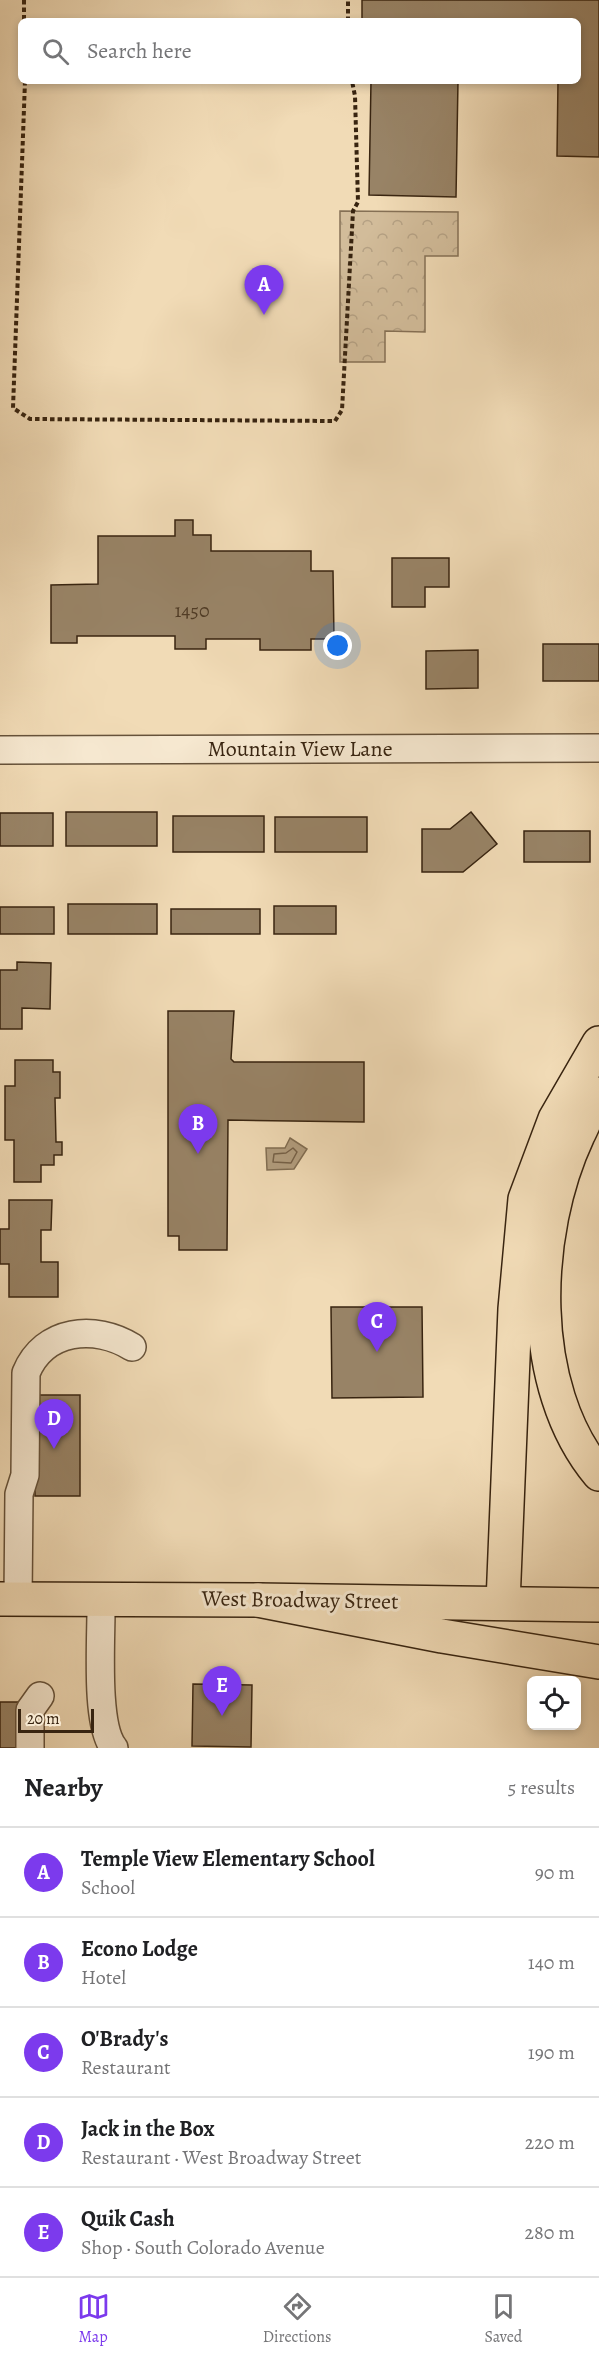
<!DOCTYPE html>
<html lang="en">
<head>
<meta charset="utf-8">
<style>
	body { margin:0; font-family:Alegreya,serif; background:#f6f6f6; color:#202124 }
	.controls { position:absolute; right:18px; bottom:18px; display:grid; overflow:hidden; border-radius:9px; box-shadow:0 3px 9px #0003 }
	.controls button { width:54px; height:54px; display:grid; place-items:center; padding:0; border:0; border-bottom:2px solid #e0e0e0; background:#fff; color:#202124; font:30px sans-serif }
	.scale { position:absolute; left:18px; bottom:15px; width:76px; box-sizing:border-box; padding-left:6px; border:3px solid #382410; border-top:0; font-size:16px; line-height:21px; white-space:nowrap; color:#382410; -webkit-text-stroke:4px #f6e8d0; paint-order:stroke }
	.you { position:absolute; left:338px; top:646px; width:21px; height:21px; margin:-15px; border:4px solid #fff; border-radius:50%; background:#1a73e8; box-shadow:0 0 0 9px #1a73e833 }
	.badge { display:grid; place-items:center; width:39px; height:39px; border-radius:50%; background:#7c3aed; color:#fff; font-size:20px; font-weight:700 }
	.pin { position:absolute; translate:-50% -50px; filter:drop-shadow(0 2px 3px #0008) }
	.pin::after { content:''; position:absolute; top:32px; width:21px; height:18px; background:inherit; clip-path:polygon(0 0,100% 0,50% 100%) }
	.list { margin:0; padding:0; list-style:none }
	h2 { display:flex; justify-content:space-between; align-items:center; height:78px; margin:0; padding:0 24px; font-size:26px }
	h2 small { font-size:20px; font-weight:400; color:#757577 }
	.list li { display:grid; grid-template-columns:39px 1fr auto; gap:18px; align-items:center; box-sizing:border-box; height:90px; padding:0 24px; border-top:2px solid #e0e0e0 }
	.list b { display:block; font-size:22px; white-space:nowrap }
	.list p { margin:0; font-size:20px; white-space:nowrap; color:#757577 }
	.list em { font-size:20px; font-style:normal; color:#757577 }
	.icon { flex:none; width:33px; height:33px; fill:none; stroke:currentColor; stroke-width:2; stroke-linecap:round; stroke-linejoin:round }
	.map { position:relative; flex:none; width:599px; height:1748px; overflow:hidden }
	.search { position:absolute; background:#fff; box-shadow:0 3px 9px #0003; left:18px; right:18px; top:18px; height:66px; display:flex; align-items:center; gap:15px; box-sizing:border-box; padding:0 21px; border-radius:9px; color:#757577; font-size:22px }
	.sheet { height:528px; background:#fff }
	nav { display:flex; justify-content:space-around; align-items:center; box-sizing:border-box; height:84px; border-top:2px solid #e0e0e0; background:#fff; font-size:16px; color:#757577 }
	nav a { display:grid; justify-items:center; gap:3px }
	nav .on { color:#7c3aed }
	.map>svg:first-child { display:block }
	.park { fill:url(#park-crowns); stroke:#857055; stroke-width:1.5 }
	.water { fill:#b29d7e; stroke:#816d52; stroke-width:1.5 }
	.lines { fill:none; stroke-linecap:round; stroke-linejoin:round }
	.shore { stroke:#756047; stroke-width:1.5 }
	.building { fill:#988366; stroke:#382410; stroke-width:1.5 }
	.minor-casing { stroke:#66523a; stroke-width:30 }
	.major-casing { stroke:#382410; stroke-width:36 }
	.highway-casing { stroke:#382410; stroke-width:36 }
	.path { stroke:#382410; stroke-width:4; stroke-dasharray:4.5 3; stroke-linecap:butt }
	.minor { stroke:#f6e8d0; stroke-width:27 }
	.major { stroke:#f1dbb6; stroke-width:33 }
	.highway { stroke:#f1dbb6; stroke-width:33 }
	.labels { text-anchor:middle; dominant-baseline:central; stroke-width:6; stroke-linejoin:round; paint-order:stroke }
	.number-label { font-size:20px; fill:#503c26 }
	.street-label { font-size:22px; fill:#382410; stroke:#f6e8d0 }
</style>
</head>
<body>
<div class="map">
<svg width="599" height="1748" viewBox="0 0 599 1748">
	<defs>
		<pattern id="park-crowns" width="20" height="18" patternUnits="userSpaceOnUse" patternTransform="scale(1.5)"><rect width="20" height="18" fill="#d2bc9a"/><path d="M2 6a3 3 0 1 1 6 0M12 15a3 3 0 1 1 6 0" fill="none" stroke="#b5a184"/></pattern>
	</defs>
	<rect width="100%" height="100%" fill="#f1dbb6"/>
	<filter id="stains"><feTurbulence type="fractalNoise" baseFrequency=".00333" numOctaves="4"/><feColorMatrix values="0 0 0 0 .2 0 0 0 0 .09 0 0 0 0 .02 0 0 0 .5 -.17"/></filter>
	<radialGradient id="worn" r=".72"><stop offset=".6" stop-color="#630" stop-opacity="0"/><stop offset="1" stop-color="#630" stop-opacity=".3"/></radialGradient>
	<!-- park -->
	<polygon class="park" points="340,211 458,212 458,256 425,256 425,332 385,331 385,362 340,362"/>
	<!-- water -->
	<polygon class="water" points="290,1138 307,1149 294,1169 267,1170 266,1148 285,1148"/>
	<g class="lines">
		<!-- shore -->
		<polygon class="shore" points="293,1148 297,1152 291,1163 273,1162 274,1154 286,1153"/>
	</g>
	<!-- building -->
	<g class="building">
		<polygon points="362,0 599,0 599,157 557,156 558,81 578,81 578,21 362,21"/>
		<polygon points="371,81 458,81 456,197 369,195"/>
		<polygon points="175,520 193,520 193,535 211,535 211,551 311,551 311,571 333,571 334,639 311,639 311,650 260,650 260,639 206,639 206,649 175,649 175,636 77,636 77,643 51,643 51,585 98,584 98,536 175,536"/>
		<polygon points="392,558 449,558 449,587 425,587 425,607 392,607"/>
		<rect x="543" y="644" width="56" height="37"/>
		<polygon points="478,650 478,688 426,689 426,651"/>
		<rect x="66" y="812" width="91" height="34"/>
		<polygon points="471,812 497,844 463,872 422,872 422,829 450,829"/>
		<rect x="0" y="813" width="53" height="33"/>
		<rect x="173" y="816" width="91" height="36"/>
		<rect x="275" y="817" width="92" height="35"/>
		<rect x="524" y="831" width="66" height="31"/>
		<rect x="68" y="904" width="89" height="30"/>
		<rect x="274" y="906" width="62" height="28"/>
		<rect x="0" y="907" width="54" height="27"/>
		<rect x="171" y="909" width="89" height="25"/>
		<polygon points="17,962 51,963 50,1009 22,1008 22,1029 0,1029 0,970 17,970"/>
		<polygon points="168,1011 234,1011 231,1059 234,1062 364,1062 364,1122 228,1120 227,1250 179,1250 179,1236 168,1236"/>
		<polygon points="15,1060 53,1060 53,1072 60,1072 60,1098 55,1098 56,1142 62,1142 62,1155 54,1155 54,1165 41,1165 41,1182 14,1182 14,1140 5,1140 5,1086 15,1086"/>
		<polygon points="9,1200 52,1200 51,1230 41,1230 41,1262 58,1262 58,1297 9,1297 9,1264 0,1264 0,1229 9,1229"/>
		<polygon points="331,1307 422,1307 423,1397 332,1398"/>
		<polygon points="34,1395 80,1395 80,1496 35,1496"/>
		<polygon points="193,1684 252,1685 251,1747 192,1746"/>
		<polygon points="0,1702 20,1702 21,1748 0,1748"/>
	</g>
	<g class="lines">
		<defs>
			<g id="minor">
				<polyline points="0,750 599,748"/>
				<path d="M101,1598c1,34 -7,126 13,150"/>
				<path d="M18,1599l1,-105 6,-19 1,-102c18,-44 69,-49 106,-26"/>
				<polyline points="30,1748 30,1710 40,1696"/>
			</g>
			<polyline id="major" points="0,1599 258,1600 599,1605"/>
			<g id="highway">
				<path d="M599,1094c-9,11 -14,28 -21,41 -46,98 -52,252 21,339"/>
				<polyline points="258,1600 442,1636 599,1662"/>
				<polyline points="503,1603 515,1309 525,1199 555,1119 599,1043"/>
			</g>
		</defs>
		<!-- minor casing -->
		<use href="#minor" class="minor-casing"/>
		<!-- major casing -->
		<use href="#major" class="major-casing"/>
		<!-- highway casing -->
		<use href="#highway" class="highway-casing"/>
		<!-- path -->
		<g class="path">
			<polyline points="24,0 24,21"/>
			<polyline points="348,21 348,0"/>
			<polyline points="25,81 13,408 30,419 335,421 342,410 353,211 358,202 355,96 352,81"/>
		</g>
		<!-- minor -->
		<use href="#minor" class="minor"/>
		<!-- major -->
		<use href="#major" class="major"/>
		<!-- highway -->
		<use href="#highway" class="highway"/>
	</g>
	<g class="labels">
		<!-- number labels -->
		<g class="number-label">
			<text x="192" y="610">1450</text>
		</g>
		<!-- street labels -->
		<g class="street-label">
			<text x="300" y="749">Mountain View Lane</text>
			<text transform="translate(300 1600) rotate(1)">West Broadway Street</text>
		</g>
	</g>
	<rect width="100%" height="100%" filter="url(#stains)"/>
	<rect width="100%" height="100%" fill="url(#worn)"/>
</svg>
<div class="controls">
<button><svg class="icon" aria-label="locate" viewBox="0 0 24 24"><circle cx="12" cy="12" r="6"/><path d="M12 2v4M12 18v4M2 12h4M18 12h4"/></svg></button>
</div>
<div class="scale">20 m</div>
<div class="you"></div>
<div class="pin badge" style="left:264px;top:315px">A</div>
<div class="pin badge" style="left:198px;top:1154px">B</div>
<div class="pin badge" style="left:377px;top:1352px">C</div>
<div class="pin badge" style="left:54px;top:1449px">D</div>
<div class="pin badge" style="left:222px;top:1716px">E</div>
<div class="search"><svg class="icon" aria-label="search" viewBox="0 0 24 24"><circle cx="10" cy="10" r="6"/><path d="M15 15l6 6"/></svg>Search here</div>
</div>
<section class="sheet">
<h2>Nearby<small>5 results</small></h2>
<ul class="list">
<li><span class="badge">A</span><div><b>Temple View Elementary School</b><p>School</p></div><em>90 m</em></li>
<li><span class="badge">B</span><div><b>Econo Lodge</b><p>Hotel</p></div><em>140 m</em></li>
<li><span class="badge">C</span><div><b>O'Brady's</b><p>Restaurant</p></div><em>190 m</em></li>
<li><span class="badge">D</span><div><b>Jack in the Box</b><p>Restaurant · West Broadway Street</p></div><em>220 m</em></li>
<li><span class="badge">E</span><div><b>Quik Cash</b><p>Shop · South Colorado Avenue</p></div><em>280 m</em></li>
</ul>
</section>
<nav>
<a class="on"><svg class="icon" aria-label="map" viewBox="0 0 24 24"><path d="M3 6l6-2 6 2 6-2v14l-6 2-6-2-6 2zM9 4v14M15 6v14"/></svg>Map</a>
<a><svg class="icon" aria-label="directions" viewBox="0 0 24 24"><path d="M12 3l9 9-9 9-9-9zM9 14v-3h6M13 9l2 2-2 2"/></svg>Directions</a>
<a><svg class="icon" aria-label="saved" viewBox="0 0 24 24"><path d="M7 4h10v16l-5-4-5 4z"/></svg>Saved</a>
</nav>
</body>
</html>
